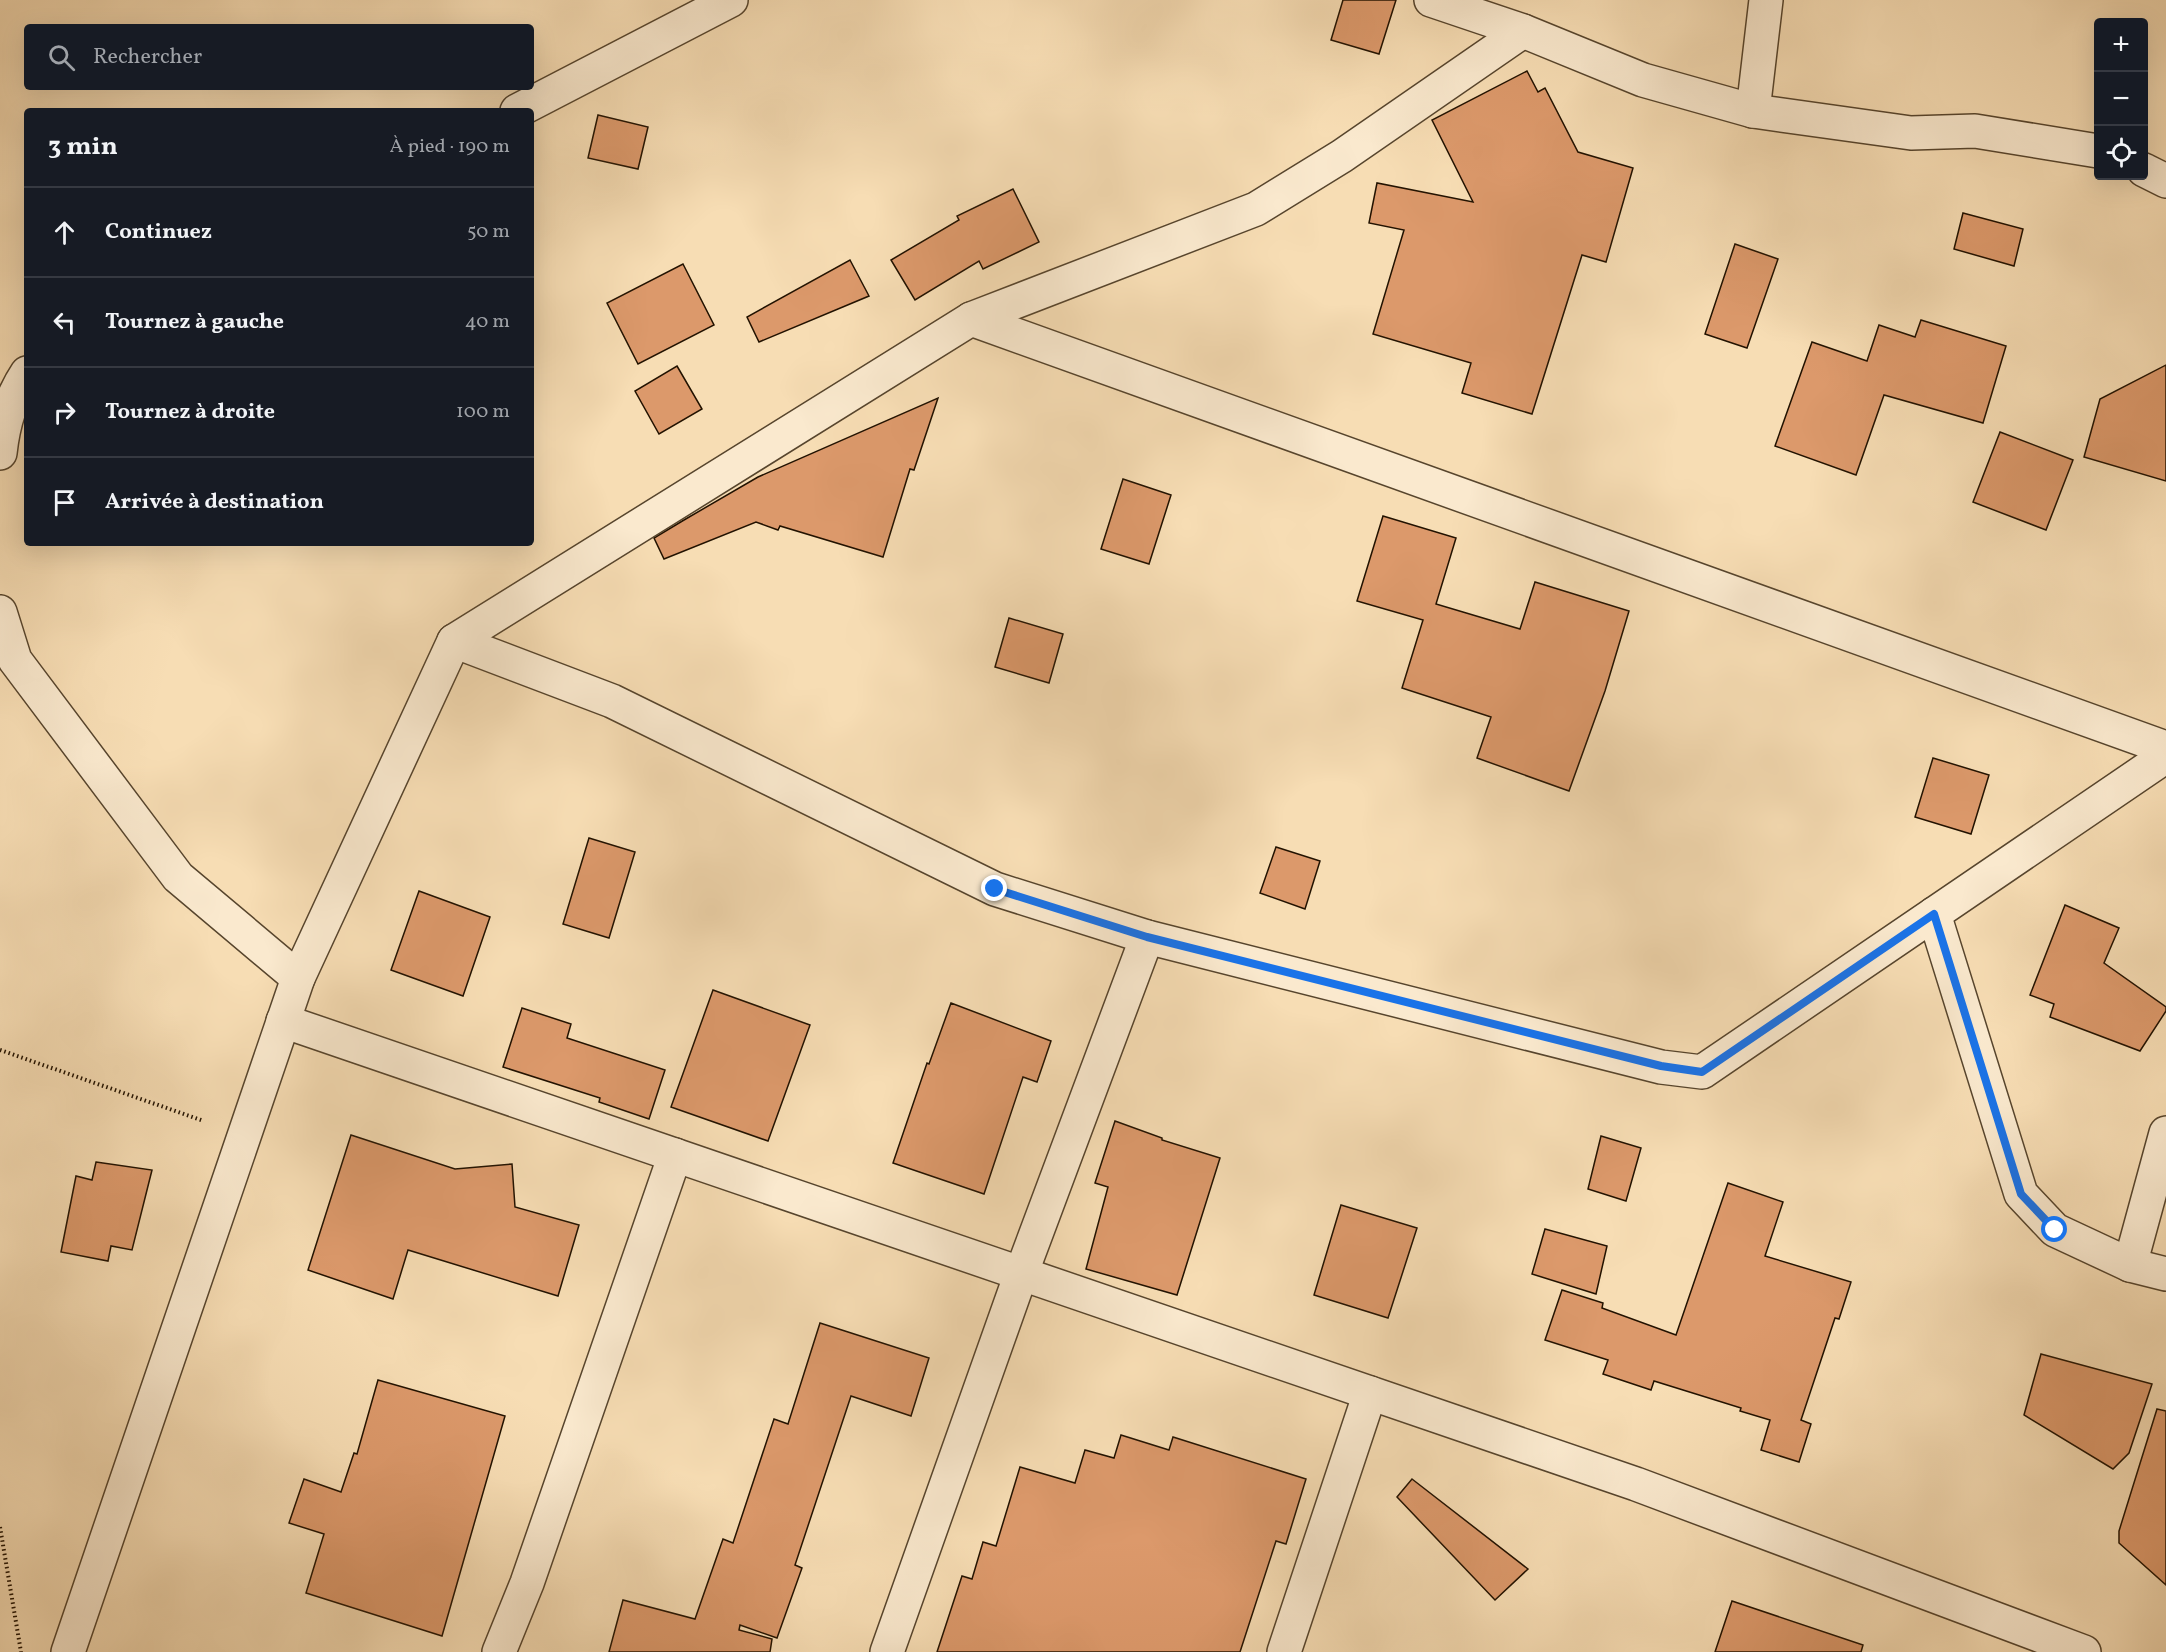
<!DOCTYPE html>
<html lang="fr">
<head>
<meta charset="utf-8">
<style>
	body { margin:0; font-family:Vollkorn,serif; background:#242831; color:#f1f3f6 }
	.controls { position:absolute; right:18px; top:18px; display:grid; overflow:hidden; border-radius:6px; box-shadow:0 6px 24px #0002 }
	.controls button { width:54px; height:54px; display:grid; place-items:center; padding:0; border:0; border-bottom:2px solid #363941; background:#171b24; color:#f1f3f6; font:30px sans-serif }
	.stop { position:absolute; width:18px; height:18px; margin:-14px; border:4px solid #1a73e8; border-radius:50%; background:#fff }
	.stop.end { background:#1a73e8; border-color:#fff; box-shadow:0 2px 6px #0008 }
	.list { margin:0; padding:0; list-style:none }
	h2 { display:flex; justify-content:space-between; align-items:center; height:78px; margin:0; padding:0 24px; font-size:26px }
	h2 small { font-size:20px; font-weight:400; color:#9ea1a6 }
	.list li { display:grid; grid-template-columns:39px 1fr auto; gap:18px; align-items:center; box-sizing:border-box; height:90px; padding:0 24px; border-top:2px solid #363941 }
	.list b { display:block; font-size:22px; white-space:nowrap }
	.list em { font-size:20px; font-style:normal; color:#9ea1a6 }
	.icon { flex:none; width:33px; height:33px; fill:none; stroke:currentColor; stroke-width:2; stroke-linecap:round; stroke-linejoin:round }
	.map { position:relative; flex:none; width:2166px; height:1652px; overflow:hidden }
	.search { position:absolute; background:#171b24; box-shadow:0 6px 24px #0002; left:24px; top:24px; width:510px; height:66px; display:flex; align-items:center; gap:15px; box-sizing:border-box; padding:0 21px; border-radius:6px; color:#9ea1a6; font-size:22px }
	.panel { position:absolute; background:#171b24; box-shadow:0 6px 24px #0002; left:24px; top:108px; width:510px; height:438px; border-radius:6px }
	.map>svg:first-child { display:block }
	.building { fill:#dc996b; stroke:#221200; stroke-width:1.5 }
	.lines { fill:none; stroke-linecap:round; stroke-linejoin:round }
	.minor-casing { stroke:#57452d; stroke-width:36 }
	.path { stroke:#221200; stroke-width:4; stroke-dasharray:1.5 3; stroke-linecap:butt }
	.minor { stroke:#fae9ce; stroke-width:33 }
	.route { stroke:#1a73e8; stroke-width:8 }
</style>
</head>
<body>
<div class="map">
<svg width="2166" height="1652" viewBox="0 0 2166 1652">
	<rect width="100%" height="100%" fill="#f7ddb4"/>
	<filter id="stains"><feTurbulence type="fractalNoise" baseFrequency=".00333" numOctaves="4"/><feColorMatrix values="0 0 0 0 .2 0 0 0 0 .09 0 0 0 0 .02 0 0 0 .5 -.17"/></filter>
	<radialGradient id="worn" r=".72"><stop offset=".6" stop-color="#630" stop-opacity="0"/><stop offset="1" stop-color="#630" stop-opacity=".3"/></radialGradient>
	<!-- building -->
	<g class="building">
		<polygon points="1343,0 1396,0 1379,54 1331,40"/>
		<polygon points="1527,71 1538,92 1545,88 1578,152 1633,168 1606,262 1582,255 1532,414 1462,393 1471,363 1373,334 1404,230 1369,223 1377,183 1473,202 1432,120"/>
		<polygon points="598,115 648,127 638,169 588,158"/>
		<polygon points="1013,189 1039,242 983,269 979,261 915,300 891,260 959,220 957,216"/>
		<polygon points="1963,213 2023,229 2014,266 1954,249"/>
		<polygon points="1735,244 1778,259 1747,348 1705,334"/>
		<polygon points="850,260 869,296 759,342 747,317"/>
		<polygon points="683,264 714,325 638,364 607,303"/>
		<polygon points="1921,320 2006,346 1983,423 1884,395 1856,475 1775,446 1812,342 1867,361 1879,325 1915,337"/>
		<polygon points="2166,365 2166,481 2084,457 2100,399"/>
		<polygon points="677,366 702,409 659,434 635,391"/>
		<polygon points="938,398 914,470 910,469 883,557 780,526 778,530 756,522 664,559 654,538 684,520 758,477"/>
		<polygon points="2000,432 2073,460 2046,530 1973,502"/>
		<polygon points="1123,479 1171,495 1149,564 1101,549"/>
		<polygon points="1383,516 1456,538 1436,604 1520,629 1535,582 1629,611 1605,691 1569,791 1477,758 1491,717 1402,688 1423,620 1357,601"/>
		<polygon points="1009,618 1063,634 1049,683 995,667"/>
		<polygon points="1933,758 1989,775 1971,834 1915,817"/>
		<polygon points="589,838 635,852 609,938 563,924"/>
		<polygon points="1276,847 1320,861 1305,909 1260,893"/>
		<polygon points="419,891 490,917 463,996 391,970"/>
		<polygon points="2065,905 2119,928 2104,963 2166,1007 2166,1011 2140,1051 2050,1017 2054,1004 2030,995"/>
		<polygon points="713,990 810,1025 768,1141 671,1107"/>
		<polygon points="951,1003 1051,1041 1037,1082 1023,1077 984,1194 893,1163 927,1063 929,1064"/>
		<polygon points="522,1008 571,1024 567,1038 665,1070 649,1119 599,1102 600,1098 503,1067"/>
		<polygon points="1115,1121 1162,1138 1162,1140 1220,1158 1177,1295 1086,1269 1108,1187 1095,1183"/>
		<polygon points="351,1135 455,1169 512,1164 515,1207 579,1225 558,1296 408,1250 393,1299 308,1270"/>
		<polygon points="1601,1136 1641,1148 1626,1201 1588,1189"/>
		<polygon points="96,1162 152,1170 132,1250 111,1246 108,1261 61,1252 76,1176 92,1180"/>
		<polygon points="1728,1183 1783,1202 1765,1256 1851,1282 1839,1319 1835,1318 1801,1420 1811,1424 1799,1462 1761,1450 1770,1420 1740,1411 1741,1408 1654,1381 1651,1390 1603,1374 1608,1360 1545,1340 1562,1290 1603,1303 1602,1308 1676,1335"/>
		<polygon points="1341,1205 1417,1228 1388,1318 1314,1295"/>
		<polygon points="1545,1229 1607,1246 1596,1294 1532,1274"/>
		<polygon points="820,1323 929,1358 911,1416 851,1396 795,1565 802,1568 777,1638 740,1625 739,1630 772,1639 770,1652 609,1652 623,1600 695,1619 723,1539 733,1543 774,1419 788,1424"/>
		<polygon points="2041,1354 2152,1384 2129,1453 2113,1469 2024,1415"/>
		<polygon points="378,1380 505,1416 442,1636 306,1593 324,1534 289,1523 304,1479 341,1492 354,1453 357,1454"/>
		<polygon points="2157,1409 2166,1411 2166,1585 2119,1543 2119,1531"/>
		<polygon points="1121,1435 1169,1450 1173,1437 1306,1479 1286,1544 1276,1541 1240,1652 937,1652 962,1576 972,1579 983,1542 996,1546 1020,1467 1075,1483 1085,1450 1114,1458"/>
		<polygon points="1412,1479 1528,1569 1495,1600 1397,1497"/>
		<polygon points="1732,1601 1863,1645 1861,1652 1715,1652"/>
	</g>
	<g class="lines">
		<defs>
			<g id="minor">
				<polyline points="1431,0 1523,31 1643,80 1753,111 1911,133 1975,131 2098,151"/>
				<polyline points="517,111 731,0"/>
				<polyline points="1753,111 1766,0"/>
				<polyline points="2144,170 2166,181"/>
				<polyline points="971,319 2166,748"/>
				<path d="M0,453c3,-29 11,-56 27,-80"/>
				<polyline points="0,612 15,660 178,877 298,978"/>
				<polyline points="454,641 612,701 995,889 1147,937 1661,1067 1702,1072 2166,756"/>
				<polyline points="1934,914 2021,1194 2055,1230 2130,1265 2166,1274"/>
				<polyline points="283,1021 1636,1484 2084,1652"/>
				<polyline points="2130,1265 2166,1133"/>
				<polyline points="68,1652 298,978 454,641 971,319 1256,209 1342,156 1523,31"/>
				<polyline points="499,1652 527,1583 675,1155"/>
				<polyline points="887,1652 1021,1274 1147,937"/>
				<polyline points="1284,1652 1370,1393"/>
			</g>
		</defs>
		<!-- minor casing -->
		<use href="#minor" class="minor-casing"/>
		<!-- path -->
		<g class="path">
			<polyline points="0,1050 204,1121"/>
			<polyline points="0,1527 21,1652"/>
		</g>
		<!-- minor -->
		<use href="#minor" class="minor"/>
	</g>
	<g class="lines">
		<!-- route -->
		<polyline class="route" points="995,889 1147,937 1661,1066 1702,1072 1934,914 2021,1194 2055,1230"/>
	</g>
	<rect width="100%" height="100%" filter="url(#stains)"/>
	<rect width="100%" height="100%" fill="url(#worn)"/>
</svg>
<div class="controls">
<button>+</button>
<button>−</button>
<button><svg class="icon" aria-label="locate" viewBox="0 0 24 24"><circle cx="12" cy="12" r="6"/><path d="M12 2v4M12 18v4M2 12h4M18 12h4"/></svg></button>
</div>
<div class="stop" style="left:2055px;top:1230px"></div>
<div class="stop end" style="left:995px;top:889px"></div>
<div class="search"><svg class="icon" aria-label="search" viewBox="0 0 24 24"><circle cx="10" cy="10" r="6"/><path d="M15 15l6 6"/></svg>Rechercher</div>
<section class="panel">
<h2>3 min<small>À pied · 190 m</small></h2>
<ul class="list">
<li><svg class="icon" aria-label="ahead" viewBox="0 0 24 24"><path d="M12 20V5M6 11l6-6 6 6"/></svg><div><b>Continuez</b></div><em>50 m</em></li>
<li><svg class="icon" aria-label="left" viewBox="0 0 24 24"><path d="M17 20v-9H6M10 6l-5 5 5 5"/></svg><div><b>Tournez à gauche</b></div><em>40 m</em></li>
<li><svg class="icon" aria-label="right" viewBox="0 0 24 24"><path d="M7 20v-9h11M14 6l5 5-5 5"/></svg><div><b>Tournez à droite</b></div><em>100 m</em></li>
<li><svg class="icon" aria-label="arrive" viewBox="0 0 24 24"><path d="M6 21V4h12l-3 4 3 4H6"/></svg><div><b>Arrivée à destination</b></div></li>
</ul>
</section>
</div>
</body>
</html>
